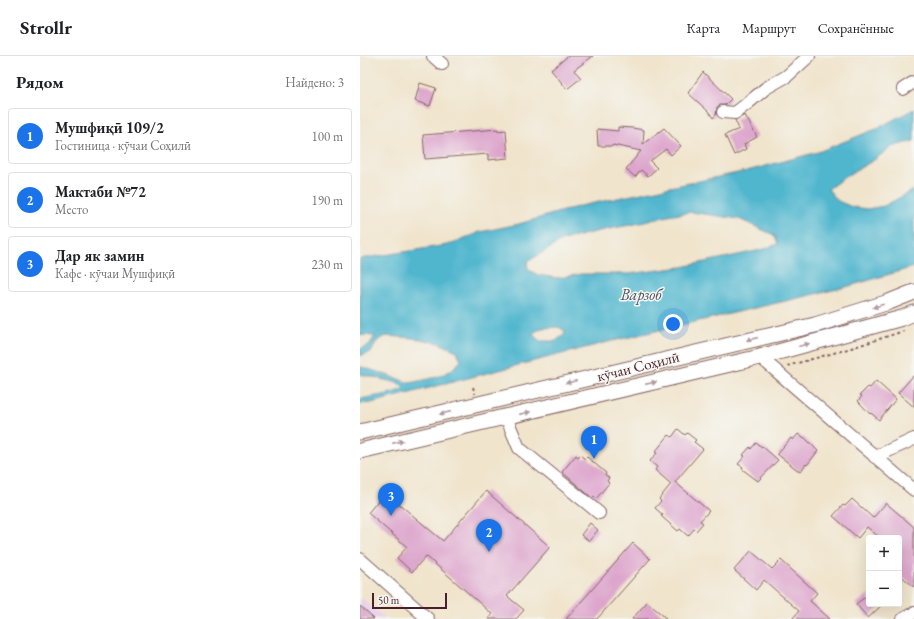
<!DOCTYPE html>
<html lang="ru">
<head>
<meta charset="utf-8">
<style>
	body { margin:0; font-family:"EB Garamond",serif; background:#f6f6f6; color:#202124 }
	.controls { position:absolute; right:12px; bottom:12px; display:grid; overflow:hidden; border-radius:4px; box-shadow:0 4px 16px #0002 }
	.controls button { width:36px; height:36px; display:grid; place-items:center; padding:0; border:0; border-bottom:1px solid #e0e0e0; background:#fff; color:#202124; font:20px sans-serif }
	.scale { position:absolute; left:12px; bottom:10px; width:75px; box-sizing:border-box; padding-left:4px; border:2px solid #4a1f2b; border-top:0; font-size:11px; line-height:14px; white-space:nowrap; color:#4a1f2b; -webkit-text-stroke:3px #f6f6f2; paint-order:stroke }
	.you { position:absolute; left:313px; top:268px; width:14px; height:14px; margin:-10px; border:3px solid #fff; border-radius:50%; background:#1a73e8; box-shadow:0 0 0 6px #1a73e833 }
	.badge { display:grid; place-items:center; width:26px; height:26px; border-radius:50%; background:#1a73e8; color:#fff; font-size:13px; font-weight:700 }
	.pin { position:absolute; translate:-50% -33px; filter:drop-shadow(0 1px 2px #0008) }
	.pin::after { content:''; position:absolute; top:21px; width:14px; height:12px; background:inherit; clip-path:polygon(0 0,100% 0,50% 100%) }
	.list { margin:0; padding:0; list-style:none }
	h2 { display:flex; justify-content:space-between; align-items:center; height:52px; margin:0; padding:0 16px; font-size:17px }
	h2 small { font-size:13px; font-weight:400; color:#757577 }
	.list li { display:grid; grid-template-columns:26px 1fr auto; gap:12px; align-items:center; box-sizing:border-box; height:56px; margin:0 8px 8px; padding:0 8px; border:1px solid #e0e0e0; border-radius:4px }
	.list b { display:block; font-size:15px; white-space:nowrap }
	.list p { margin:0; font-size:13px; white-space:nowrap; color:#757577 }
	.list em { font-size:13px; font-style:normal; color:#757577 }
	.map { position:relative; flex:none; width:554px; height:563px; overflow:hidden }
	header { display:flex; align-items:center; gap:24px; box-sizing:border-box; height:56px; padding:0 20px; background:#fff; border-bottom:1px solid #e0e0e0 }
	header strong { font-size:19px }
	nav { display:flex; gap:22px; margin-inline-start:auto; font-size:14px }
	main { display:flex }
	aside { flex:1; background:#fff }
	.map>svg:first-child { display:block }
	.built { fill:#ebd1eb }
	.water { fill:#50b6ce; stroke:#4d6a7c; fill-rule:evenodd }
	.building { fill:#dda5cc }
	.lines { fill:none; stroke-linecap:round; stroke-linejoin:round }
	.minor-casing { stroke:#846463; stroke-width:14 }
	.major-casing { stroke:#846463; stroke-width:17 }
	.path { stroke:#846463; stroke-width:2; stroke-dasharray:3 3; stroke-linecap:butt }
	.minor { stroke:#fff; stroke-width:12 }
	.major { stroke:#fff; stroke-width:15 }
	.oneway { fill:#ae9aa0 }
	.labels { text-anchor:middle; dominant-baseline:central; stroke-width:3; stroke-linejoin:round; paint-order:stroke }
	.street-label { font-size:15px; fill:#4a1f2b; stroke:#f6f6f2 }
	.water-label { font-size:16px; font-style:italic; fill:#4c5464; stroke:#f6f6f2 }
</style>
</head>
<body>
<header>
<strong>Strollr</strong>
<nav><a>Карта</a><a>Маршрут</a><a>Сохранённые</a></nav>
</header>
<main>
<aside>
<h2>Рядом<small>Найдено: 3</small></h2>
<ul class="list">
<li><span class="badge">1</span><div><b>Мушфиқӣ 109/2</b><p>Гостиница · кӯчаи Соҳилӣ</p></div><em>100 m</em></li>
<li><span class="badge">2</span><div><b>Мактаби №72</b><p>Место</p></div><em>190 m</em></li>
<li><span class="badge">3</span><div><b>Дар як замин</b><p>Кафе · кӯчаи Мушфиқӣ</p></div><em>230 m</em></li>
</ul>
</aside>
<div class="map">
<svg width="554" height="563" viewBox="0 0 554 563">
	<rect width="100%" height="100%" fill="#f6f6f2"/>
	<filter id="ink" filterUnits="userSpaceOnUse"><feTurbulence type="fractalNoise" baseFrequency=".025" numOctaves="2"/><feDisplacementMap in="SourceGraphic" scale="8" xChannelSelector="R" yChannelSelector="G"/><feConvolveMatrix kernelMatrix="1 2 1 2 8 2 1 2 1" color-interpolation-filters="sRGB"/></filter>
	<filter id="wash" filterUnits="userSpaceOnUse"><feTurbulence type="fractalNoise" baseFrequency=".012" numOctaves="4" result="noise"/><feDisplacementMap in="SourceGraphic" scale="16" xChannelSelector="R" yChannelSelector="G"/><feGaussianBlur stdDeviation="0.9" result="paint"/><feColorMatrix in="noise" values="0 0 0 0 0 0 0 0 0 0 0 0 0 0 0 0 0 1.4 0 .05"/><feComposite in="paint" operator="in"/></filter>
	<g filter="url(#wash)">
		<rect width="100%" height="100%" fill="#f0e4cc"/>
		<!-- built -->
		<polygon class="built" points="0,541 26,563 0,563"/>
		<!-- water -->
		<path class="water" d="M554,53v32l-23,6 -17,13 -28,16 -18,13 10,12 14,6 15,2 17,-3 30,-16v77l-68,20 -238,55 -237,61 -11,1v-5l28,-5 16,-5 -6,-6 -38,-9v-7l6,1 44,15 27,-6 13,-6 11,-10 -4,-10 -18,-8 -27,-5 -26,-2 -10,6 -4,9 -12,5v-7l9,-4 6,-9 -15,-1v-76l87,-14 33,-13 39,-8 61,-18 167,-35 71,-19 58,-23zM331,156l48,7 35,16 4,9 -17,6 -79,17 -53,7h-48l-23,4 -20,-3 -10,-6 -1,-7 36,-22 36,-9 41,-8 28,-7zM199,271l7,5 -10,9h-16l-8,-7 9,-6z"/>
		<g id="blocks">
			<!-- building -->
			<g class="building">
				<polygon points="208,0 233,0 214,14 221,22 207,33 191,14"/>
				<polygon points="343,16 371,43 365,49 360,49 357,51 356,59 353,62 349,56 328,37"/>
				<polygon points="60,27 76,32 70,50 55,45"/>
				<polygon points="385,59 397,81 384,88 386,93 374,99 365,79 379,73 375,64"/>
				<polygon points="258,71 272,72 284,74 283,88 304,72 321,90 311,99 306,93 290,105 297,112 288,120 281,114 275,121 266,113 281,95 253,89 253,90 238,90 237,73 258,75"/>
				<polygon points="138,73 138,75 146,74 148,102 128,104 128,98 65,103 63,79"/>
				<polygon points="554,319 554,351 538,337"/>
				<polygon points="516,325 536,343 519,364 511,357 510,358 498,345 502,340 500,339 508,331 510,332"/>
				<polygon points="318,373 325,379 327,377 336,384 334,386 343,393 315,426 349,455 340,465 343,467 336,475 334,473 328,480 320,473 318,475 301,460 303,459 295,452 301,445 299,443 311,428 295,414 297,411 290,405 297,397 295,396 309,379 312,381"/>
				<polygon points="438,378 443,382 444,381 458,395 447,409 446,408 440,416 417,398 431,382 433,384"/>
				<polygon points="396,387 402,391 402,390 418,404 398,425 382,413 383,411 378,408 385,400 383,399 390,391 391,393"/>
				<polygon points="216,399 218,401 220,399 225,403 227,401 246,417 245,419 249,422 247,425 249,427 236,443 234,440 232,442 202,416"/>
				<polygon points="126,435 190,491 147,540 164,554 156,563 128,563 132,558 66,500 52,516 37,502 47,491 8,457 25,436 83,485"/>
				<polygon points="492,443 513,462 526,447 554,471 554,531 539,518 539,482 520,482 507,471 498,482 473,460 483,449 485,450"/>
				<polygon points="230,467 238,474 229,485 221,479"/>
				<polygon points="273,487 290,503 237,563 206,563"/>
				<polygon points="391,495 412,513 421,504 457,537 450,545 470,563 432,563 439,555 404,524 396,534 374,514"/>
				<polygon points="509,538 509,548 523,548 508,562 496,548"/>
				<polygon points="287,546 307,563 272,563"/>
				<polygon points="0,550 14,563 0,563"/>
			</g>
		</g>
	</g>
	<g filter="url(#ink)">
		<use href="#blocks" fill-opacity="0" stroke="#846463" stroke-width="1"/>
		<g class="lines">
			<defs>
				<g id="minor">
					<polyline points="73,0 82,8"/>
					<polyline points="543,33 554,26"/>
					<polyline points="363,56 375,57 388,47 406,32 427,20 449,0"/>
					<polyline points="400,301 554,434"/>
					<polyline points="146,361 159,392 239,457"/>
					<polyline points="515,401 554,383"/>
					<polyline points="0,503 68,563"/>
					<polyline points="543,563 554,557"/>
				</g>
				<g id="major">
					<polyline points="0,376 455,269 529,246 554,236"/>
					<polyline points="0,395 400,301 542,262 554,257"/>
				</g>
			</defs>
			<!-- minor casing -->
			<use href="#minor" class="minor-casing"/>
			<!-- major casing -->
			<use href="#major" class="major-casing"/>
			<!-- path -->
			<g class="path">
				<polyline points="427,310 488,293 544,275"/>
				<polyline points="113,331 115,338"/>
			</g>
			<!-- minor -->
			<use href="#minor" class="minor"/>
			<!-- major -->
			<use href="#major" class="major"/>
		</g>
		<!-- one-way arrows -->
		<defs><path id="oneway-solid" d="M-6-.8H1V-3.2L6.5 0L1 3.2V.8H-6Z"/></defs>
		<g class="oneway">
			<use href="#oneway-solid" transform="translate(518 250) rotate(163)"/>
			<use href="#oneway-solid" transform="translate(392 283) rotate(167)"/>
			<use href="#oneway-solid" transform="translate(444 289) rotate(-15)"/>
			<use href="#oneway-solid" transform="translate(211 326) rotate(166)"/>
			<use href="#oneway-solid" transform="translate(291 327) rotate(-13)"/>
			<use href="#oneway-solid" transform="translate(85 357) rotate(167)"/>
			<use href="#oneway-solid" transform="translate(165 357) rotate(-13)"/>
			<use href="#oneway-solid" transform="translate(38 386) rotate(-13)"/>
		</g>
	</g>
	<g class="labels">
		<!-- street labels -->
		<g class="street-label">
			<text transform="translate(278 310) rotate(-14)">кӯчаи Соҳилӣ</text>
		</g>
		<!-- water labels -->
		<g class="water-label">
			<text x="281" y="238">Варзоб</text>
		</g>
	</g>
</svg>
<div class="controls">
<button>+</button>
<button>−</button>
</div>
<div class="scale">50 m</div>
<div class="you"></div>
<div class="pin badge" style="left:234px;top:403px">1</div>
<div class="pin badge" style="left:129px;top:496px">2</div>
<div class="pin badge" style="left:31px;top:460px">3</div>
</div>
</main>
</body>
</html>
